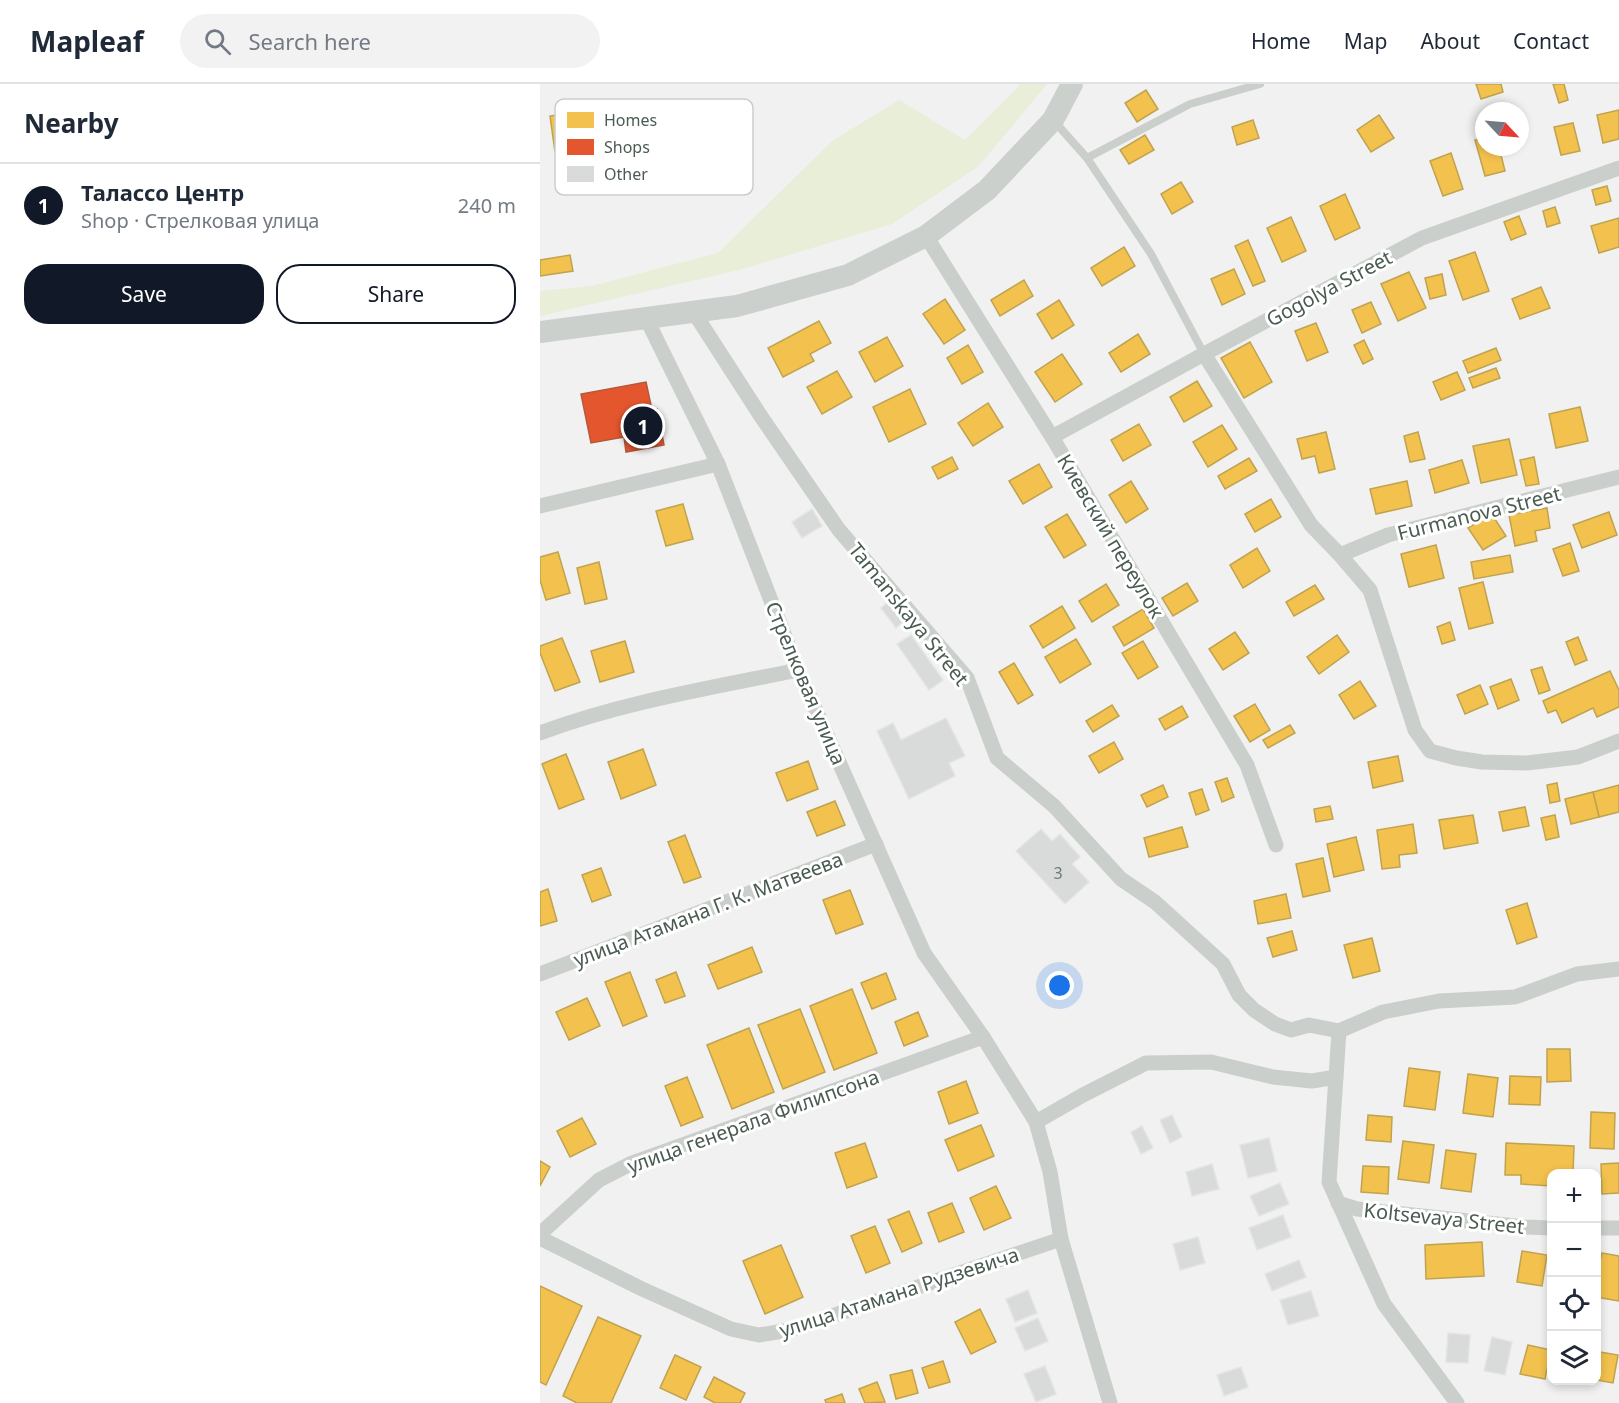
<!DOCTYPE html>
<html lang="en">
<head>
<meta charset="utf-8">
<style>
	body { margin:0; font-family:"Noto Sans",sans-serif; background:#f2f2f3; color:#1f2937 }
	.controls { position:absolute; right:18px; bottom:18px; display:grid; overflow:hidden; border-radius:12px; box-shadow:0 3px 9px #0003 }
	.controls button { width:54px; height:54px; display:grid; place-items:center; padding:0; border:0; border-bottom:2px solid #e0e1e3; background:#fff; color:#1f2937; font:30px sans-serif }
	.compass { position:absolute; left:935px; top:18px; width:54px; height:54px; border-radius:50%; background:#fff; box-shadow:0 3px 9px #0003; rotate:116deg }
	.you { position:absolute; left:520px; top:902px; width:21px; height:21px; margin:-15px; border:4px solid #fff; border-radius:50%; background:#1a73e8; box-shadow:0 0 0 9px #1a73e833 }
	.badge { display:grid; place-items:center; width:39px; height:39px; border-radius:50%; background:#111827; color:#fff; font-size:20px; font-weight:700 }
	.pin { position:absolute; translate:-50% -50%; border:3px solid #fff; box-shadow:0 2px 6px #0006 }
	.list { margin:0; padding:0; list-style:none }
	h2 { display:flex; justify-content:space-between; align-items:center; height:78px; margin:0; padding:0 24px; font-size:26px }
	h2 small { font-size:20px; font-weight:400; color:#747a83 }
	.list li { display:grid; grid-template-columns:39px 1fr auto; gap:18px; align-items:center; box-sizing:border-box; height:84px; padding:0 24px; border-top:2px solid #e0e1e3 }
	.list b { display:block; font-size:22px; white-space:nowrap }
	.list p { margin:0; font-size:20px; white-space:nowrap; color:#747a83 }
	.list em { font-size:20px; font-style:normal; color:#747a83 }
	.actions { display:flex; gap:12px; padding:18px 24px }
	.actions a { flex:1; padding:14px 0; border:2px solid #111827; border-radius:24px; text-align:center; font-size:21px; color:#111827 }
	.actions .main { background:#111827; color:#fff }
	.icon { flex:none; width:33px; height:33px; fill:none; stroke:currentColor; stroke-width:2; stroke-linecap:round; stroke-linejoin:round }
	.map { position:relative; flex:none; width:1079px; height:1319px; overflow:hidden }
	header { display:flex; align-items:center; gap:36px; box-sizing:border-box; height:84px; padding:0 30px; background:#fff; border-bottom:2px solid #e0e1e3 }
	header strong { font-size:28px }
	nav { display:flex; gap:33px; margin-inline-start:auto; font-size:21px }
	.search { width:420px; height:54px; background:#f2f2f3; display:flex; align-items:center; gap:15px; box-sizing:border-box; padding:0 21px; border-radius:33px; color:#747a83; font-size:22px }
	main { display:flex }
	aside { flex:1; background:#fff }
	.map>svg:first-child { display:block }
	.green { fill:#e8eed8 }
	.homes { fill:#f2c14e; stroke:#c0a34f; stroke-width:1.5 }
	.shops { fill:#e4572e; stroke:#b65838; stroke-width:1.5 }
	.building { fill:#d9dada; stroke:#e3e4e3; stroke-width:1.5 }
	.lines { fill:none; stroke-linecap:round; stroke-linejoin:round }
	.service { stroke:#cbcfcc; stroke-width:8 }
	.minor { stroke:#cbcfcc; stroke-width:15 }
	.secondary { stroke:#ccd0cd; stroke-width:22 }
	.labels { text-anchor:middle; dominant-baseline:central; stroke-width:6; stroke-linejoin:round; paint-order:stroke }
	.number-label { font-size:16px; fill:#6e7c74 }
	.street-label { font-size:20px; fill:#4a5c51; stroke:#fff }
	.key { fill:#fff; stroke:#c9cecb; stroke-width:1.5 }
	.key-label { font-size:16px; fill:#4a5c51 }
</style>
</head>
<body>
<header>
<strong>Mapleaf</strong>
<div class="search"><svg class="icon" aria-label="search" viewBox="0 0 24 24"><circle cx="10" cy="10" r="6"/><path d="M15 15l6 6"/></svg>Search here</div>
<nav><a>Home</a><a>Map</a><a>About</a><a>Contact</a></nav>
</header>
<main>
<aside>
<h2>Nearby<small></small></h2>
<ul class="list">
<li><span class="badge">1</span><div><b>Талассо Центр</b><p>Shop · Стрелковая улица</p></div><em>240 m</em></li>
</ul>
<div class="actions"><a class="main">Save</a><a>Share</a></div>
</aside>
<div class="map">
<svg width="1079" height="1319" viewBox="0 0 1079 1319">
	<rect width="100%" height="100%" fill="#f1f1f1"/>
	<!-- green -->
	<polygon class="green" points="481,0 507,0 439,82 352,140 199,186 0,232 0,207 52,202 178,169 292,57 359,16 425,56"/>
	<!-- homes -->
	<g class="homes">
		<polygon points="936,0 961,0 963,8 941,15"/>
		<polygon points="1013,0 1024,0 1028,16 1019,19"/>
		<polygon points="606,6 618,25 597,38 585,19"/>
		<polygon points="46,26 51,62 15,68 10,32"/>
		<polygon points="1079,26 1079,55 1063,59 1057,31"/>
		<polygon points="839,31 854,54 831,68 817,46"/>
		<polygon points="713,36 719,54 697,61 692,43"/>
		<polygon points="1033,39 1040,67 1021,71 1014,43"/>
		<polygon points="605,51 614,66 589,80 580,66"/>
		<polygon points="944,54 944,63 959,63 965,87 945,92 935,56"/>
		<polygon points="911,69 923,105 903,112 890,77"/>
		<polygon points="641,98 653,118 632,130 621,110"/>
		<polygon points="1067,102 1071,117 1056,121 1052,106"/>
		<polygon points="805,110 820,144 795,156 780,122"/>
		<polygon points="1015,123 1020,139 1007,143 1003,127"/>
		<polygon points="979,132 986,150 971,156 964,138"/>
		<polygon points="751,133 766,167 742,178 727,144"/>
		<polygon points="1079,134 1079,163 1059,169 1051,142"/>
		<polygon points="708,156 725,197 713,202 695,162"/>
		<polygon points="584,163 595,182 562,202 551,184"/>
		<polygon points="935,168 949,207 923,216 909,177"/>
		<polygon points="30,171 33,187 0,192 0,176"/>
		<polygon points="694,185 705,210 682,221 671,195"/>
		<polygon points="869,188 886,224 858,237 841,200"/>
		<polygon points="902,190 906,211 890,215 885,194"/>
		<polygon points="484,196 493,212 460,232 451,216"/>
		<polygon points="1001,203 1010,224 980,235 972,215"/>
		<polygon points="405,215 425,246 404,260 383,230"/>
		<polygon points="519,216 534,241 512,255 497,230"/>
		<polygon points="831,218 841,240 822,249 812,226"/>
		<polygon points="279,237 291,259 270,270 274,277 243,293 228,264"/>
		<polygon points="776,239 788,268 767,277 755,247"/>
		<polygon points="598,250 610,270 581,288 569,269"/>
		<polygon points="347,253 363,282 335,298 319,268"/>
		<polygon points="824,256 833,275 823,280 814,261"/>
		<polygon points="710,258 732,298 704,314 681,274"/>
		<polygon points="428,261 443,288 422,300 407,274"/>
		<polygon points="956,264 961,276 928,289 923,277"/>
		<polygon points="522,270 542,300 515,318 495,288"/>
		<polygon points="956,284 960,294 933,304 929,294"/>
		<polygon points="297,287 312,313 282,330 267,303"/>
		<polygon points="917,288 925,306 901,316 893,298"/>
		<polygon points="657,297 672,322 644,338 630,313"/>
		<polygon points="370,305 386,340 349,358 333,323"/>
		<polygon points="448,319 463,343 433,362 418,339"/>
		<polygon points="1040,323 1048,357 1016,364 1009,330"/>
		<polygon points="599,340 611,361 583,377 571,356"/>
		<polygon points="682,341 697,365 668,383 653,358"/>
		<polygon points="786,348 795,385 779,389 775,372 762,375 757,355"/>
		<polygon points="878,348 885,375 870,378 864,352"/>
		<polygon points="969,355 977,391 941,399 933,362"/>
		<polygon points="412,373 418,385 398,395 392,383"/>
		<polygon points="994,373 999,400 986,402 980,376"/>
		<polygon points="709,374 717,387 685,405 678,392"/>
		<polygon points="922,376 929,399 895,409 889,386"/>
		<polygon points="499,380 512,403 483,420 469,397"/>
		<polygon points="591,397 608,425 586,439 569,411"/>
		<polygon points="867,397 872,422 836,430 830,405"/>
		<polygon points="731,415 741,433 715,448 705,430"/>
		<polygon points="143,420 153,455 126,462 116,427"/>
		<polygon points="1007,424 1010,444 995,447 997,457 975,462 969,431"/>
		<polygon points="1069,428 1077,451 1042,464 1033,441"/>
		<polygon points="951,429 966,452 943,466 928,444"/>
		<polygon points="527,430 546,461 524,474 505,443"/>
		<polygon points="1030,459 1039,487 1023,492 1013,465"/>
		<polygon points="896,461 904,494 869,503 861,470"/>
		<polygon points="717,464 730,487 703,504 690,481"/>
		<polygon points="18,468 30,509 6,516 0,496 0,473"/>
		<polygon points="970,471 973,488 934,495 931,478"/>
		<polygon points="59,478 67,515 45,520 37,484"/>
		<polygon points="943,498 953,539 929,545 919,504"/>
		<polygon points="647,499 658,517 633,532 622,514"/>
		<polygon points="566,500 579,521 552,538 539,517"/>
		<polygon points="775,501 784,515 754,532 746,518"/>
		<polygon points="522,522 535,544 503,564 490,542"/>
		<polygon points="603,525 614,544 584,562 573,543"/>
		<polygon points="910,538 915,556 902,560 897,543"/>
		<polygon points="695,548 709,569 683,586 669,565"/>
		<polygon points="797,551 809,568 779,590 767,573"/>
		<polygon points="1038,553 1047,576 1035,581 1026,558"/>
		<polygon points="22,554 40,598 15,607 0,569 0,562"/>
		<polygon points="536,555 551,580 520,599 505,573"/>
		<polygon points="85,557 94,588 60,598 51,567"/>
		<polygon points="603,557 618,583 598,595 582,569"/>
		<polygon points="474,579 493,611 478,620 459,588"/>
		<polygon points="1002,583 1010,606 999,610 991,586"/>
		<polygon points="1070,587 1079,606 1079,623 1057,633 1053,624 1022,639 1016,626 1008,629 1003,617"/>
		<polygon points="971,595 979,616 958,625 950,603"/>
		<polygon points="820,597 836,622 814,635 799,611"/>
		<polygon points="940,601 948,620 925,630 917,611"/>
		<polygon points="715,620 730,646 710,658 694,632"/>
		<polygon points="572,621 579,632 553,648 546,637"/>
		<polygon points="642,622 648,633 625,646 619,635"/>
		<polygon points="750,641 755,649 728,664 723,656"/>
		<polygon points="574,658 583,675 559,689 549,672"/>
		<polygon points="103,665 116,701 81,715 68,678"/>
		<polygon points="26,670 44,715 19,725 2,680"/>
		<polygon points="858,672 863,697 833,704 828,678"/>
		<polygon points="268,677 278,705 247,717 236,689"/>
		<polygon points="687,694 694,713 682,718 675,698"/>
		<polygon points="1017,699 1020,717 1010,719 1007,701"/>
		<polygon points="623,701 628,713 607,723 601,711"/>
		<polygon points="1079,701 1079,728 1059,733 1053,708"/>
		<polygon points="662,705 669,726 656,731 649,709"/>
		<polygon points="1053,708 1059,733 1031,740 1025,715"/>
		<polygon points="295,717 305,741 277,752 267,728"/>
		<polygon points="790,722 793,735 776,738 774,725"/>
		<polygon points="985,723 989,742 963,747 959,728"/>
		<polygon points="933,731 938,759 904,765 899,736"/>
		<polygon points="1015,731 1019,753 1006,756 1001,734"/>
		<polygon points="873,740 877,769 859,771 860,783 842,785 837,746"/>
		<polygon points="642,743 648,763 609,773 604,754"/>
		<polygon points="145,751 161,793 144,799 128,758"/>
		<polygon points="816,753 824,786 794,793 787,760"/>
		<polygon points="783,774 790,807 763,813 756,780"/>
		<polygon points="61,784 71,811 52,818 42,791"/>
		<polygon points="8,805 17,837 0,842 0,808"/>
		<polygon points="310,806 323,840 296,850 283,816"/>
		<polygon points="746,810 751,834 718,840 714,817"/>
		<polygon points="987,819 997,853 977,860 966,826"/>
		<polygon points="752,847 757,866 733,873 727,854"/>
		<polygon points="832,854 840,887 813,894 804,861"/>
		<polygon points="212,863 222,888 178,905 168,881"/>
		<polygon points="90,888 107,932 83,942 65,898"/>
		<polygon points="136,888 145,912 125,919 116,896"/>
		<polygon points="346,889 356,915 332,925 321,899"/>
		<polygon points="312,905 337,969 294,986 270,922"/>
		<polygon points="47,914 60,942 29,956 16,928"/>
		<polygon points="260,925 285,988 243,1005 218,941"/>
		<polygon points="378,928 388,952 364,962 355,938"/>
		<polygon points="209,944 234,1008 192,1025 167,961"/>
		<polygon points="1007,965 1030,965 1031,997 1007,998"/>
		<polygon points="869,984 900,988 895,1026 864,1022"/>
		<polygon points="928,990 958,994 953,1033 923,1029"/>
		<polygon points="970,992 1001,993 1000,1021 969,1020"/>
		<polygon points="147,993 163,1033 141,1042 125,1002"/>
		<polygon points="426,997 438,1029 409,1040 398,1008"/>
		<polygon points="1051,1028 1075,1029 1074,1065 1050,1064"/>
		<polygon points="828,1031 852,1033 851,1058 826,1056"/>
		<polygon points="42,1034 56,1060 30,1073 17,1047"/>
		<polygon points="441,1041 454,1072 418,1087 405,1056"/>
		<polygon points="863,1057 894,1061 889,1099 858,1095"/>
		<polygon points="325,1059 337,1093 307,1104 295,1069"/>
		<polygon points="966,1059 1034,1062 1033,1090 1011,1090 1011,1102 981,1100 981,1091 965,1091"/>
		<polygon points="906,1066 936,1070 931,1108 901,1104"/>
		<polygon points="0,1077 10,1083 0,1102"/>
		<polygon points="1079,1079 1079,1109 1062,1110 1061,1080"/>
		<polygon points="823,1082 849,1083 848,1110 821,1108"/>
		<polygon points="456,1102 471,1134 444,1146 430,1114"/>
		<polygon points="412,1119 424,1148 399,1158 388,1129"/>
		<polygon points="369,1127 382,1159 362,1168 348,1136"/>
		<polygon points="335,1142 350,1179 326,1189 311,1152"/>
		<polygon points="942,1158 944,1192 886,1195 885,1161"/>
		<polygon points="241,1161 263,1213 225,1230 203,1177"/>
		<polygon points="982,1167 1007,1171 1002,1202 977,1198"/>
		<polygon points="1062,1169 1079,1172 1079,1217 1056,1213 1056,1194"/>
		<polygon points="0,1202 42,1222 6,1301 0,1298"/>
		<polygon points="440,1225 456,1258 431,1270 415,1238"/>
		<polygon points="58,1233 101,1252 71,1319 37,1319 23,1312"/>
		<polygon points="988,1261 1011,1266 1005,1295 980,1290"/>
		<polygon points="1060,1268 1078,1271 1073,1299 1056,1296"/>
		<polygon points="135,1271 161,1283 146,1316 120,1304"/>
		<polygon points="403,1277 410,1298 389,1304 382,1284"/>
		<polygon points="372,1286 378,1309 356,1315 350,1291"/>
		<polygon points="174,1293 205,1309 200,1319 175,1319 164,1313"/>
		<polygon points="337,1298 345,1318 325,1319 319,1305"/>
		<polygon points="302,1310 305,1319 286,1319 285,1316"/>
	</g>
	<!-- shops -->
	<polygon class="shops" points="106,298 112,326 117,325 124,361 86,368 84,353 51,359 41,310"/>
	<!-- building -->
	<g class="building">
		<polygon points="272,425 282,442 262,454 252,438"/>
		<polygon points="348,518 363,538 356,544 341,524"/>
		<polygon points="371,551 403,596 389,606 357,560"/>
		<polygon points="406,634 425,672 409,679 415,692 369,715 337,647 353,639 361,656"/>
		<polygon points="501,745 512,757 520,750 540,773 532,780 549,798 525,820 476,767"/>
		<polygon points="632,1031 642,1053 630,1059 620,1036"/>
		<polygon points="602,1042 613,1064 601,1070 591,1048"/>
		<polygon points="729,1054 737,1087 708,1094 700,1061"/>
		<polygon points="672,1080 679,1105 652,1112 646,1088"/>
		<polygon points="740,1099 749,1120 719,1132 710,1112"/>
		<polygon points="743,1131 751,1153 717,1166 709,1144"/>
		<polygon points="658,1153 665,1179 640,1186 633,1160"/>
		<polygon points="759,1176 766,1193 732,1207 725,1190"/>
		<polygon points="488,1206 497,1229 475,1238 466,1215"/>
		<polygon points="771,1207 779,1232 748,1241 740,1216"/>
		<polygon points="498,1234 508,1257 485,1267 475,1244"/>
		<polygon points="908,1249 930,1251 928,1279 906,1278"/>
		<polygon points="952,1253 972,1258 965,1291 944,1287"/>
		<polygon points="505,1282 516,1310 496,1318 484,1290"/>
		<polygon points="701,1283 708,1303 684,1312 677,1291"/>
	</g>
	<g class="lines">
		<!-- service -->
		<g class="service">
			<polyline points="514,37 547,74 611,170 664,270"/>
			<polyline points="547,74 650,20 720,0"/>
		</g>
		<!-- minor -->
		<g class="minor">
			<polyline points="386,152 512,353 707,681 736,761"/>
			<polyline points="153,227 220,331 299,446 427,594 457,674 514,722 581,795 615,818 683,880 699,911 714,926 735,940 751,946 769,941 799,947"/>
			<polyline points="106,234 178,380 258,586 384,869 443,953 496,1038 510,1088 521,1155 570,1319"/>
			<polyline points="664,270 771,441 800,471 830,506 875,646 890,667 916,674 942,678 987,679 1038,673 1079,657"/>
			<polyline points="512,353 664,270 882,154 1079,84"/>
			<polyline points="0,422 178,380"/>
			<polyline points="800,471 848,451 1079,393"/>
			<path d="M0,649c83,-31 171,-45 258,-63"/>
			<polyline points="0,890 336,760"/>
			<polyline points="799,947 789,1098 844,1220 917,1319"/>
			<polyline points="799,947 843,928 899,917 975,913 1037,890 1079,885"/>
			<polyline points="496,1038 543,1011 606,979 671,978 733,993 772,997 796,993"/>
			<polyline points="798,1119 817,1125 985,1143 1011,1144"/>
			<polyline points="1056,1144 1079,1144"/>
			<polyline points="0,1150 59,1096 92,1079 443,953"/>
			<polyline points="0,1154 100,1204 191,1245 219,1251 250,1246 521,1155"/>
		</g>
		<!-- secondary -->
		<polyline class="secondary" points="0,248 197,222 308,191 386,152 447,106 513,36 532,0"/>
	</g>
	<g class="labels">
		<!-- number labels -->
		<g class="number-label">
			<text x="518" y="789">3</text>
		</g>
		<!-- street labels -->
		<g class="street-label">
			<text transform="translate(789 204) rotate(-28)">Gogolya Street</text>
			<text transform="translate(939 429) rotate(-14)">Furmanova Street</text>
			<text transform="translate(571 452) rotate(59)">Киевский переулок</text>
			<text transform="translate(369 530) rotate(51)">Tamanskaya Street</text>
			<text transform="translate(266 599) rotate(67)">Стрелковая улица</text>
			<text transform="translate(168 825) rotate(-21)">улица Атамана Г. К. Матвеева</text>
			<text transform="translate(213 1037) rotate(-20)">улица генерала Филипсона</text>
			<text transform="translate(904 1134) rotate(6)">Koltsevaya Street</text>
			<text transform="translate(359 1208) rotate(-18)">улица Атамана Рудзевича</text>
		</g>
	</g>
	<!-- legend -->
	<rect x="15" y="15" width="198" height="96" rx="9" class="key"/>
	<rect x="27" y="28" width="27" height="16" fill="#f2c14e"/>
	<rect x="27" y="55" width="27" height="16" fill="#e4572e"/>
	<rect x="27" y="82" width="27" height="16" fill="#d9dada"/>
	<g class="key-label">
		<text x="64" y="42">Homes</text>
		<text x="64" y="69">Shops</text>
		<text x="64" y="96">Other</text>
	</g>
</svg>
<div class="controls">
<button>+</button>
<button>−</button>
<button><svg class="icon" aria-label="locate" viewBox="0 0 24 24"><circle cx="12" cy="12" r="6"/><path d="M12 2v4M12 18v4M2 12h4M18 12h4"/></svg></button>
<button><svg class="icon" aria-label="layers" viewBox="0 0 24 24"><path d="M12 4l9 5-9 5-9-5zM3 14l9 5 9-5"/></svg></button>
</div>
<svg class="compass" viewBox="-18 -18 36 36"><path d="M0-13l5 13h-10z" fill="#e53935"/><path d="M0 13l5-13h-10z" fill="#747a83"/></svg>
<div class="you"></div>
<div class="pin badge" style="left:103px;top:342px">1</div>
</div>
</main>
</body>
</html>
